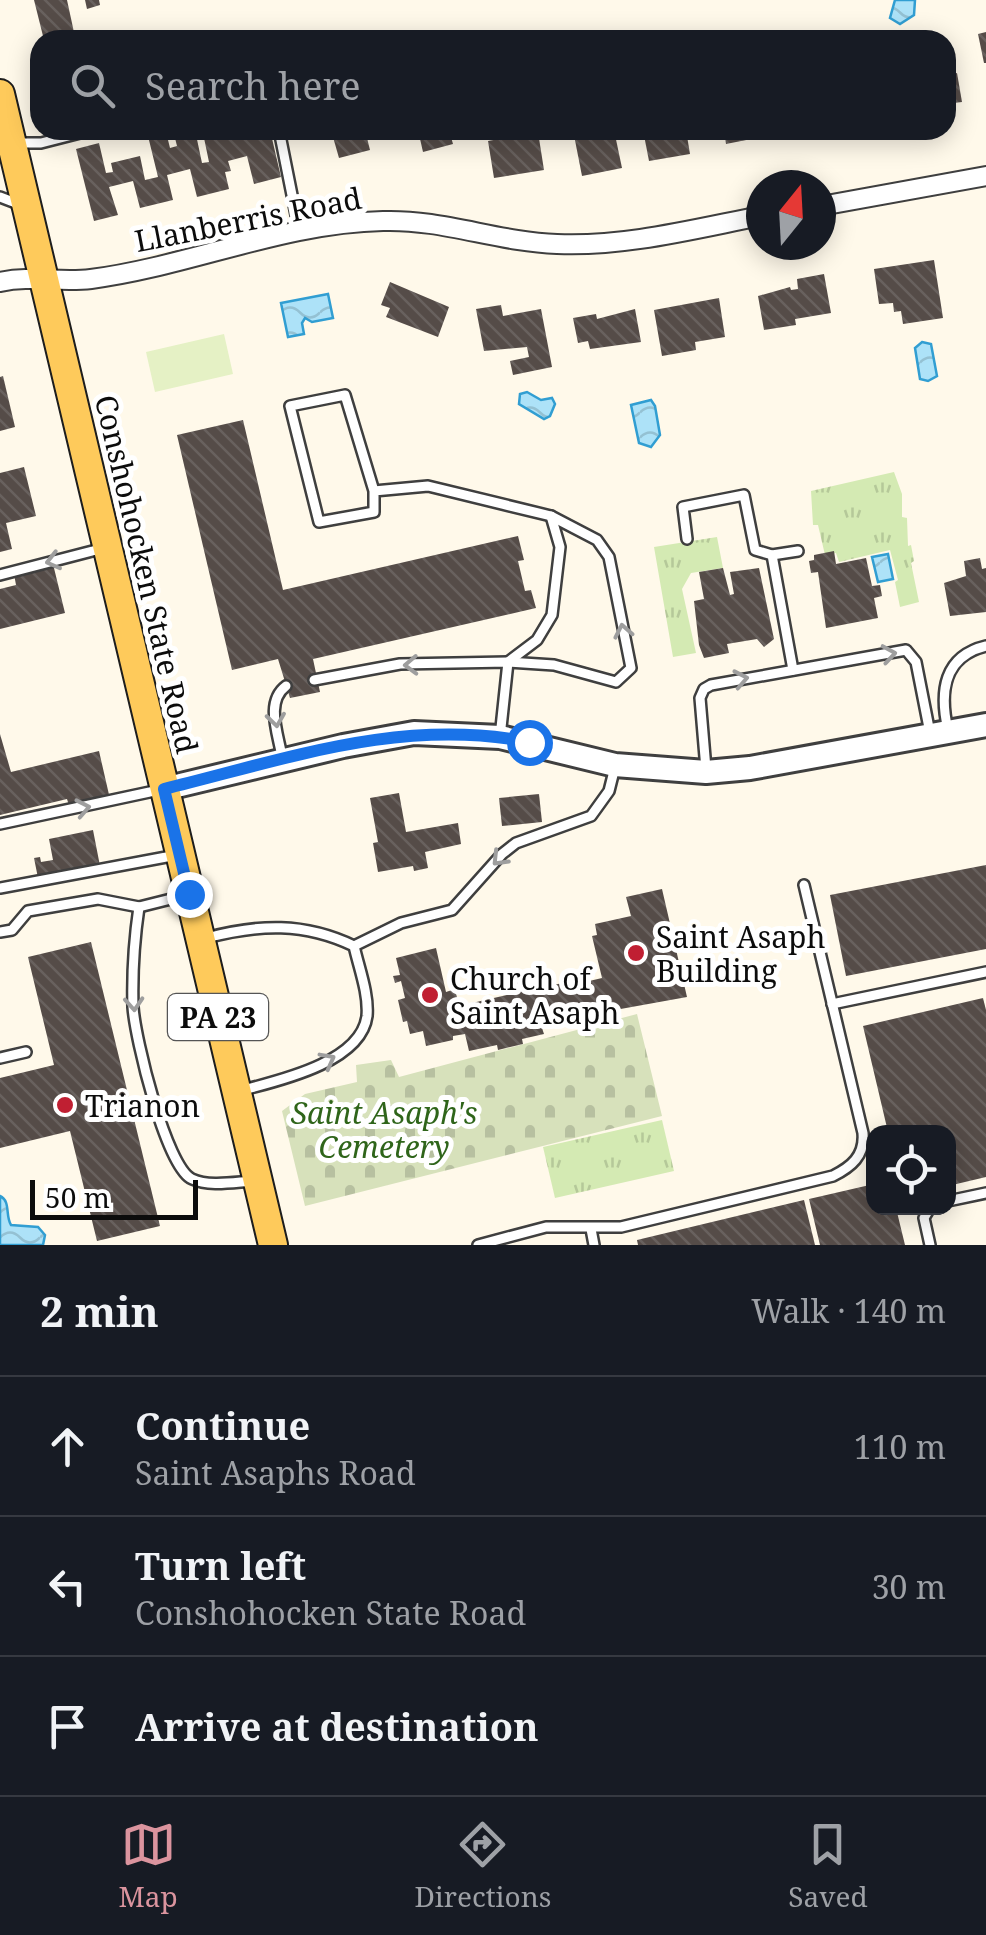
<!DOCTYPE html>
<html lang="en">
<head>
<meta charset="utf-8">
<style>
	body { margin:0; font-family:"Noto Serif",serif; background:#20242c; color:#f1f3f6 }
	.controls { position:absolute; right:30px; bottom:30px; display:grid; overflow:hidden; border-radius:20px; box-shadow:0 5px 25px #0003 }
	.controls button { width:90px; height:90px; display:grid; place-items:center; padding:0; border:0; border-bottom:2px solid #363941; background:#171b24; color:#f1f3f6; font:50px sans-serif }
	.compass { position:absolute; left:746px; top:170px; width:90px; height:90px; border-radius:50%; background:#171b24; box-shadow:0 5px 25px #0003; rotate:18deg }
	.scale { position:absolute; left:30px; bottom:25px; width:168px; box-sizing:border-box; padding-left:10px; border:5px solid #0c0c0c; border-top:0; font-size:28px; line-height:35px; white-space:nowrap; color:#0c0c0c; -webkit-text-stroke:8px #fff; paint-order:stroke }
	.stop { position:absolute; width:30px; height:30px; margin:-22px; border:8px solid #1a73e8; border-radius:50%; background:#fff }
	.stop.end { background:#1a73e8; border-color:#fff; box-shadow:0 2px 10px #0008 }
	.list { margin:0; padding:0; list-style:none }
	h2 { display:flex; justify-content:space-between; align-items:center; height:130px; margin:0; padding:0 40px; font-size:42px }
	h2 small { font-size:32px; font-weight:400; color:#9ea1a6 }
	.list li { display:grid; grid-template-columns:65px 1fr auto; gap:30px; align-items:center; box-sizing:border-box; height:140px; padding:0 40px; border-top:2px solid #363941 }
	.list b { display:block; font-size:38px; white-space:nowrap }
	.list p { margin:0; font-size:32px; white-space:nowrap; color:#9ea1a6 }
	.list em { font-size:32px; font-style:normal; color:#9ea1a6 }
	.icon { flex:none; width:55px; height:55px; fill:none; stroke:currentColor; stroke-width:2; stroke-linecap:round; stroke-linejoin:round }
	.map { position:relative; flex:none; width:986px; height:1245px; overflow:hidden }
	.search { position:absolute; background:#171b24; box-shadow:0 5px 25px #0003; left:30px; right:30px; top:30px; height:110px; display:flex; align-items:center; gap:25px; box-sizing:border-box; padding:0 35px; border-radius:30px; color:#9ea1a6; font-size:38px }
	.sheet { height:550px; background:#171b24 }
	nav { display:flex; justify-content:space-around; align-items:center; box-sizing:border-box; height:140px; border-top:2px solid #363941; background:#171b24; font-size:28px; color:#9ea1a6 }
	nav a { display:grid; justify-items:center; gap:5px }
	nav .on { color:#db949e }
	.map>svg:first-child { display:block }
	.grass { fill:url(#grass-tufts) }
	.cemetery { fill:url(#cemetery-stones) }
	.pitch { fill:#e5f1c5 }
	.water { fill:url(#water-waves); stroke:#319ed2; stroke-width:2.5 }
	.building { fill:url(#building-back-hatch) }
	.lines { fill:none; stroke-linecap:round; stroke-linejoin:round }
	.service-casing { stroke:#3f3f3f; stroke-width:14 }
	.minor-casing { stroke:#3f3f3f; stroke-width:22 }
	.tertiary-casing { stroke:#3f3f3f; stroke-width:28 }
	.primary-casing { stroke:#1d1d1d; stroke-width:32 }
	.service { stroke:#fff; stroke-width:9 }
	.minor { stroke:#fff; stroke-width:18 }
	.tertiary { stroke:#fff; stroke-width:22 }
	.primary { stroke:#feca5b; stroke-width:28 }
	.oneway { stroke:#9e9e9e }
	.route { stroke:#1a73e8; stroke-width:12 }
	.poi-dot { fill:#c01f32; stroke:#fff; stroke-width:4 }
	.labels { text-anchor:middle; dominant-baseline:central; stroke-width:10; stroke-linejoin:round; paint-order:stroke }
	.shield { fill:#fff; stroke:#555; stroke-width:2.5 }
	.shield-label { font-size:28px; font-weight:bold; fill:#0c0c0c }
	.street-label { font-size:30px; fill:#0c0c0c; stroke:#fff }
	.poi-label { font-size:30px; fill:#0c0c0c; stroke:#fff; text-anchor:start }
	.park-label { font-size:30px; font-style:italic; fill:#2f651a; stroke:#fff }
</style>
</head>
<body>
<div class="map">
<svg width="986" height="1245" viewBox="0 0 986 1245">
	<defs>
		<pattern id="grass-tufts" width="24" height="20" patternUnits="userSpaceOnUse" patternTransform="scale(2.5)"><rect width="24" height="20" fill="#d4eab3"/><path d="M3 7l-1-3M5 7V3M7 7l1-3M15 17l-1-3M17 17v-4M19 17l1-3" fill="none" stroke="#b5c899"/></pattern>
		<pattern id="cemetery-stones" width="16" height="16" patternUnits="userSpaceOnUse" patternTransform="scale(2.5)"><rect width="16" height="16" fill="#d7e1bb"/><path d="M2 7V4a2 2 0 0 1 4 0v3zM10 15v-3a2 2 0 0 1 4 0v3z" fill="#b7c0a0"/></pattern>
		<pattern id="water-waves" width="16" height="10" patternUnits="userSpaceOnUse" patternTransform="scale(2.5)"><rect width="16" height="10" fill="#ade2f8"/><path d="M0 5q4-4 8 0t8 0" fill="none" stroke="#94c1d3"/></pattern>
		<pattern id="building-back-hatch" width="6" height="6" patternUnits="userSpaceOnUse" patternTransform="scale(2.5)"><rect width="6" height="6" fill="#554c48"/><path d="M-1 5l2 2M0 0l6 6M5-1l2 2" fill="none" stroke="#68615e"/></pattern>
	</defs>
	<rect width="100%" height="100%" fill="#fff9ea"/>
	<!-- grass -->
	<g class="grass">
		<polygon points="894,472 902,494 902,517 907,518 908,546 911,545 914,561 911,563 919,602 900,607 895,582 898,580 890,550 839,562 836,553 825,555 818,525 813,525 811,491"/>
		<polygon points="717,537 723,568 691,573 682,589 696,653 673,657 654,547"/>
		<polygon points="662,1120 674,1171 555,1198 543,1147"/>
	</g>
	<!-- cemetery -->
	<polygon class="cemetery" points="637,1014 662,1116 305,1206 282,1111 305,1094 357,1082 356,1065 391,1060 399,1077"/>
	<!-- pitch -->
	<polygon class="pitch" points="224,334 233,374 155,392 146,352"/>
	<!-- water -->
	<g class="water">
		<polygon points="895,0 915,0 914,15 900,24 890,18"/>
		<polygon points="328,294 333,318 312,322 305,318 302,323 304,334 288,337 281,303"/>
		<polygon points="922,342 931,344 937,376 928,381 920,379 915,348"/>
		<polygon points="527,392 541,400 552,398 555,404 550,416 544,419 519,404 520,394"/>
		<polygon points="651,400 655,406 660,435 651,447 639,443 631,405"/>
		<polygon points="888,554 893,579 878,582 872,557"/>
		<path d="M0,1196c11,5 5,20 11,29l27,2 7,8 -2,10h-43z"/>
	</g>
	<!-- building -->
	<g class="building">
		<polygon points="34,0 67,0 75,37 44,40"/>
		<polygon points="85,0 99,0 100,5 87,9"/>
		<polygon points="986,32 986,63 984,63 978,34"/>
		<polygon points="957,73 962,102 946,104 946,75"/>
		<polygon points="173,130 195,130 202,163 209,162 204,138 239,130 241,138 241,130 270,130 281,177 254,184 247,156 228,161 231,171 225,172 229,189 197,197 190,169 167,175 173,200 140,208 133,181 109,187 118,215 94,221 76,149 99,143 106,173 113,172 111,163 140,156 145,180 158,177 148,136 166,132 170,148 177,146"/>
		<polygon points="331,130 365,130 370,150 339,158"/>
		<polygon points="418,130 449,130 453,144 423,152"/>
		<polygon points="573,130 614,130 622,168 582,176"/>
		<polygon points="643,130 686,130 690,154 649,161"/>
		<polygon points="724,130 786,130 786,132 726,144"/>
		<polygon points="538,132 544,170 494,178 488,141"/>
		<polygon points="934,260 943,318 903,324 901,311 894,312 893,303 879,304 874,269"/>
		<polygon points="824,274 831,313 795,319 796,325 764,330 758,296 790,287 791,290 798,289 797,279"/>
		<polygon points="390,282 449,307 438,337 386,317 390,308 381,305"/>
		<polygon points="719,298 725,337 695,342 696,350 662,356 654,310"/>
		<polygon points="501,305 503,316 541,309 552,367 513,375 510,361 529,357 527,347 484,351 476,309"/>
		<polygon points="635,309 641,342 590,349 588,341 578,343 573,318 596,314 597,319"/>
		<polygon points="3,376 15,427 0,431 0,377"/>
		<polygon points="243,420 283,590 518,536 524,560 518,561 525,591 531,590 536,608 313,659 320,692 290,698 278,659 232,670 177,435"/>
		<polygon points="24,467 36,516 6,523 12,549 0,552 0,473"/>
		<polygon points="834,551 836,564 866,558 872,586 880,585 882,596 874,598 878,618 826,628 818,572 811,573 809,561 814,560 814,555"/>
		<polygon points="980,558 982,569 986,568 986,612 950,616 944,583 966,576 964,561"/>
		<polygon points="53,564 65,613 0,629 0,589 16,585 14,574"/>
		<polygon points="723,568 730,595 734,594 730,572 759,568 774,639 764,647 757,639 727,644 729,653 704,658 699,645 694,601 704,599 699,572"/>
		<polygon points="0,734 11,772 99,751 110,799 70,809 67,799 0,815"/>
		<polygon points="399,793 406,832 458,823 461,844 425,852 428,868 414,871 413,866 378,872 373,843 378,842 370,798"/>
		<polygon points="539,794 542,822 502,826 499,798"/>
		<polygon points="93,830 100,866 38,878 34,858 40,857 41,862 53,860 49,839"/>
		<polygon points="986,865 986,949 846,976 830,895"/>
		<polygon points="662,889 687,997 615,1010 614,1003 547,1017 548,1023 541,1025 544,1034 522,1039 523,1044 498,1050 497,1045 469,1051 465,1034 453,1036 453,1040 426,1046 423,1031 410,1034 407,1021 403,1022 398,1000 405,998 401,981 395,983 393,976 400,975 396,958 436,948 446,992 455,989 459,1006 511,994 508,984 529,979 532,990 584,978 585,982 602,978 592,936 597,935 595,924 631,916 626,897"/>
		<polygon points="91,942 160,1226 97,1241 70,1131 0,1148 0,1078 54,1065 28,957"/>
		<polygon points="983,998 986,1010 986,1177 948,1186 948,1132 888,1132 863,1026"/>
		<polygon points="874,1184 874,1208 896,1208 905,1245 820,1245 809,1199"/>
		<polygon points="804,1200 815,1245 638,1245 637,1240"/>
	</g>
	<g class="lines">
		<defs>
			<g id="service">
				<polyline points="279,130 299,230"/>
				<polyline points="17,143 41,143 92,130"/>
				<polyline points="0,197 21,205"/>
				<polyline points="687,539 683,507 744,495 755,550 772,555 793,670"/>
				<polyline points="772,555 798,551"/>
				<polyline points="0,575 104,548"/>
				<polyline points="314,680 400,664 508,662 554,665 616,682 631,668 609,557 597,540 551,516 428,486 374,491 345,395 290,406 319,522 374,512 374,491"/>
				<path d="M948,730c-9,-39 -4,-74 38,-84"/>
				<polyline points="500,737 508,662 537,640 552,615 560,547 551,516"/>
				<path d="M282,757c-4,-24 -17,-55 4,-71"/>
				<polyline points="706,769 700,698 704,689 711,685 906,650 916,662 930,733"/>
				<polyline points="0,824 159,790"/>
				<polyline points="0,888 177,855"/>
				<path d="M139,907c-5,34 -7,66 -6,100 2,31 33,160 59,172 17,8 43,3 61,2"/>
				<polyline points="0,932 12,930 28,911 98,899 139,907 187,895"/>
				<path d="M206,938c53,-14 98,-16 148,8 5,22 15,48 13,70 -6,47 -90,65 -128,75"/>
				<polyline points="354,946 401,923 452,910 502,854 516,843 591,816 609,791 615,767"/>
				<polyline points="832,1004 986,972"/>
				<polyline points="0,1058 26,1052"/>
				<polyline points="948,1201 986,1193"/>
				<polyline points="591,1229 594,1245"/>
				<path d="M478,1245l68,-18h75l212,-51c18,-9 32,-20 30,-43l-59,-248"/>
				<polyline points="930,1245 924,1218 930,1208"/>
			</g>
			<g id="minor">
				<polyline points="821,206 986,176"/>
				<path d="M0,282c31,-7 60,1 91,-3 99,-13 192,-56 292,-58 59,-2 115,21 174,23 68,3 137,-15 204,-28"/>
			</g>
			<polyline id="tertiary" points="164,789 343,746 414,733 500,737 615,765 706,772 750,768 986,725"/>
			<polyline id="primary" points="0,94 273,1245"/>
		</defs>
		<!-- service casing -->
		<use href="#service" class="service-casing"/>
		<!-- minor casing -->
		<use href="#minor" class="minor-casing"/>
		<!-- tertiary casing -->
		<use href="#tertiary" class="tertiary-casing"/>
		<!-- primary casing -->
		<use href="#primary" class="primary-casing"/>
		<!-- service -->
		<use href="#service" class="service"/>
		<!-- minor -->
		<use href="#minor" class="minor"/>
		<!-- tertiary -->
		<use href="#tertiary" class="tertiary"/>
		<!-- primary -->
		<use href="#primary" class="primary"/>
	</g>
	<!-- one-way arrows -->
	<defs><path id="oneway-chevron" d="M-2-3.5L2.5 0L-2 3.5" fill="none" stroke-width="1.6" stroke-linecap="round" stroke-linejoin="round" transform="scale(2.5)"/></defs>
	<g class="oneway">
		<use href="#oneway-chevron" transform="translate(53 561) rotate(166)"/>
		<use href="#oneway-chevron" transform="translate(623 631) rotate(-101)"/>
		<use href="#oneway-chevron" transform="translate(889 654) rotate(-9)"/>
		<use href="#oneway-chevron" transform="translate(411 665) rotate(178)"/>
		<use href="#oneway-chevron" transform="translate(741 679) rotate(-11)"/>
		<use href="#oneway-chevron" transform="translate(276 720) rotate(82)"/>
		<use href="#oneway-chevron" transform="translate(83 808) rotate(-11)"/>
		<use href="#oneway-chevron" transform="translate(499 859) rotate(134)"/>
		<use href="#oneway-chevron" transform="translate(134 1004) rotate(86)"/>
		<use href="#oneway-chevron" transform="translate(328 1060) rotate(-28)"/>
	</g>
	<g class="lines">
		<!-- route -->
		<path class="route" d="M189,894l-25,-105c123,-30 238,-72 365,-47"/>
	</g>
	<!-- markers -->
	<g class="poi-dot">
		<circle cx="636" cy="953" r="10"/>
		<circle cx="430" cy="995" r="10"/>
		<circle cx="65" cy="1105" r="10"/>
	</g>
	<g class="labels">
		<!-- shield labels -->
		<rect class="shield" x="168" y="994" width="100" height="46" rx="8"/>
		<g class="shield-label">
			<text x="218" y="1017">PA 23</text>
		</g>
		<!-- street labels -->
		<g class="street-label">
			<text transform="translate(248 219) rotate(-11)">Llanberris Road</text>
			<text transform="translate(147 574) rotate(77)">Conshohocken State Road</text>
		</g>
		<!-- poi labels -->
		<g class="poi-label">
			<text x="656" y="936">Saint Asaph<tspan x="656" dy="34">Building</tspan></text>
			<text x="450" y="978">Church of<tspan x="450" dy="34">Saint Asaph</tspan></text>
			<text x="85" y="1105">Trianon</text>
		</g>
		<!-- park labels -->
		<g class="park-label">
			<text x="384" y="1112">Saint Asaph's<tspan x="384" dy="34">Cemetery</tspan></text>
		</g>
	</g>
</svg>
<div class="controls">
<button><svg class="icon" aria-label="locate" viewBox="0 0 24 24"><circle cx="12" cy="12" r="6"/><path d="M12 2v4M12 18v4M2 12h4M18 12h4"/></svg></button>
</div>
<svg class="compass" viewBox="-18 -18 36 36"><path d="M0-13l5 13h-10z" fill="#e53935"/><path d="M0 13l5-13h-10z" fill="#9ea1a6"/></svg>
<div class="scale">50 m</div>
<div class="stop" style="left:529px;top:742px"></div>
<div class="stop end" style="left:189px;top:894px"></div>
<div class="search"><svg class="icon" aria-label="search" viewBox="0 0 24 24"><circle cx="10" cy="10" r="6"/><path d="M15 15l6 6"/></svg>Search here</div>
</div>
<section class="sheet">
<h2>2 min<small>Walk · 140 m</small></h2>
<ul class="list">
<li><svg class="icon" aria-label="ahead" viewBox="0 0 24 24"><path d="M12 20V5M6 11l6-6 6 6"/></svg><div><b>Continue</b><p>Saint Asaphs Road</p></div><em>110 m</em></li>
<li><svg class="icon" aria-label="left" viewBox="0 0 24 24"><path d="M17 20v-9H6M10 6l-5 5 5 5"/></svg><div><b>Turn left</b><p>Conshohocken State Road</p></div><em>30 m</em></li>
<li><svg class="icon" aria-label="arrive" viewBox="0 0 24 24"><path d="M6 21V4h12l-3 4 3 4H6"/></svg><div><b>Arrive at destination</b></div></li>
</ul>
</section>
<nav>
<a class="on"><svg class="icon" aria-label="map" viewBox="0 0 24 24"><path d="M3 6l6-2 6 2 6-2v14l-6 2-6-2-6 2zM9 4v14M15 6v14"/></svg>Map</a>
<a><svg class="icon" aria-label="directions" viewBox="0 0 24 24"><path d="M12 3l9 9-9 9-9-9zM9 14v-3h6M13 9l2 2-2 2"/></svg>Directions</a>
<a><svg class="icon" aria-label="saved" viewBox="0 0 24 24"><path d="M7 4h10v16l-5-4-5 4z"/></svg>Saved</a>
</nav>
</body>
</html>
